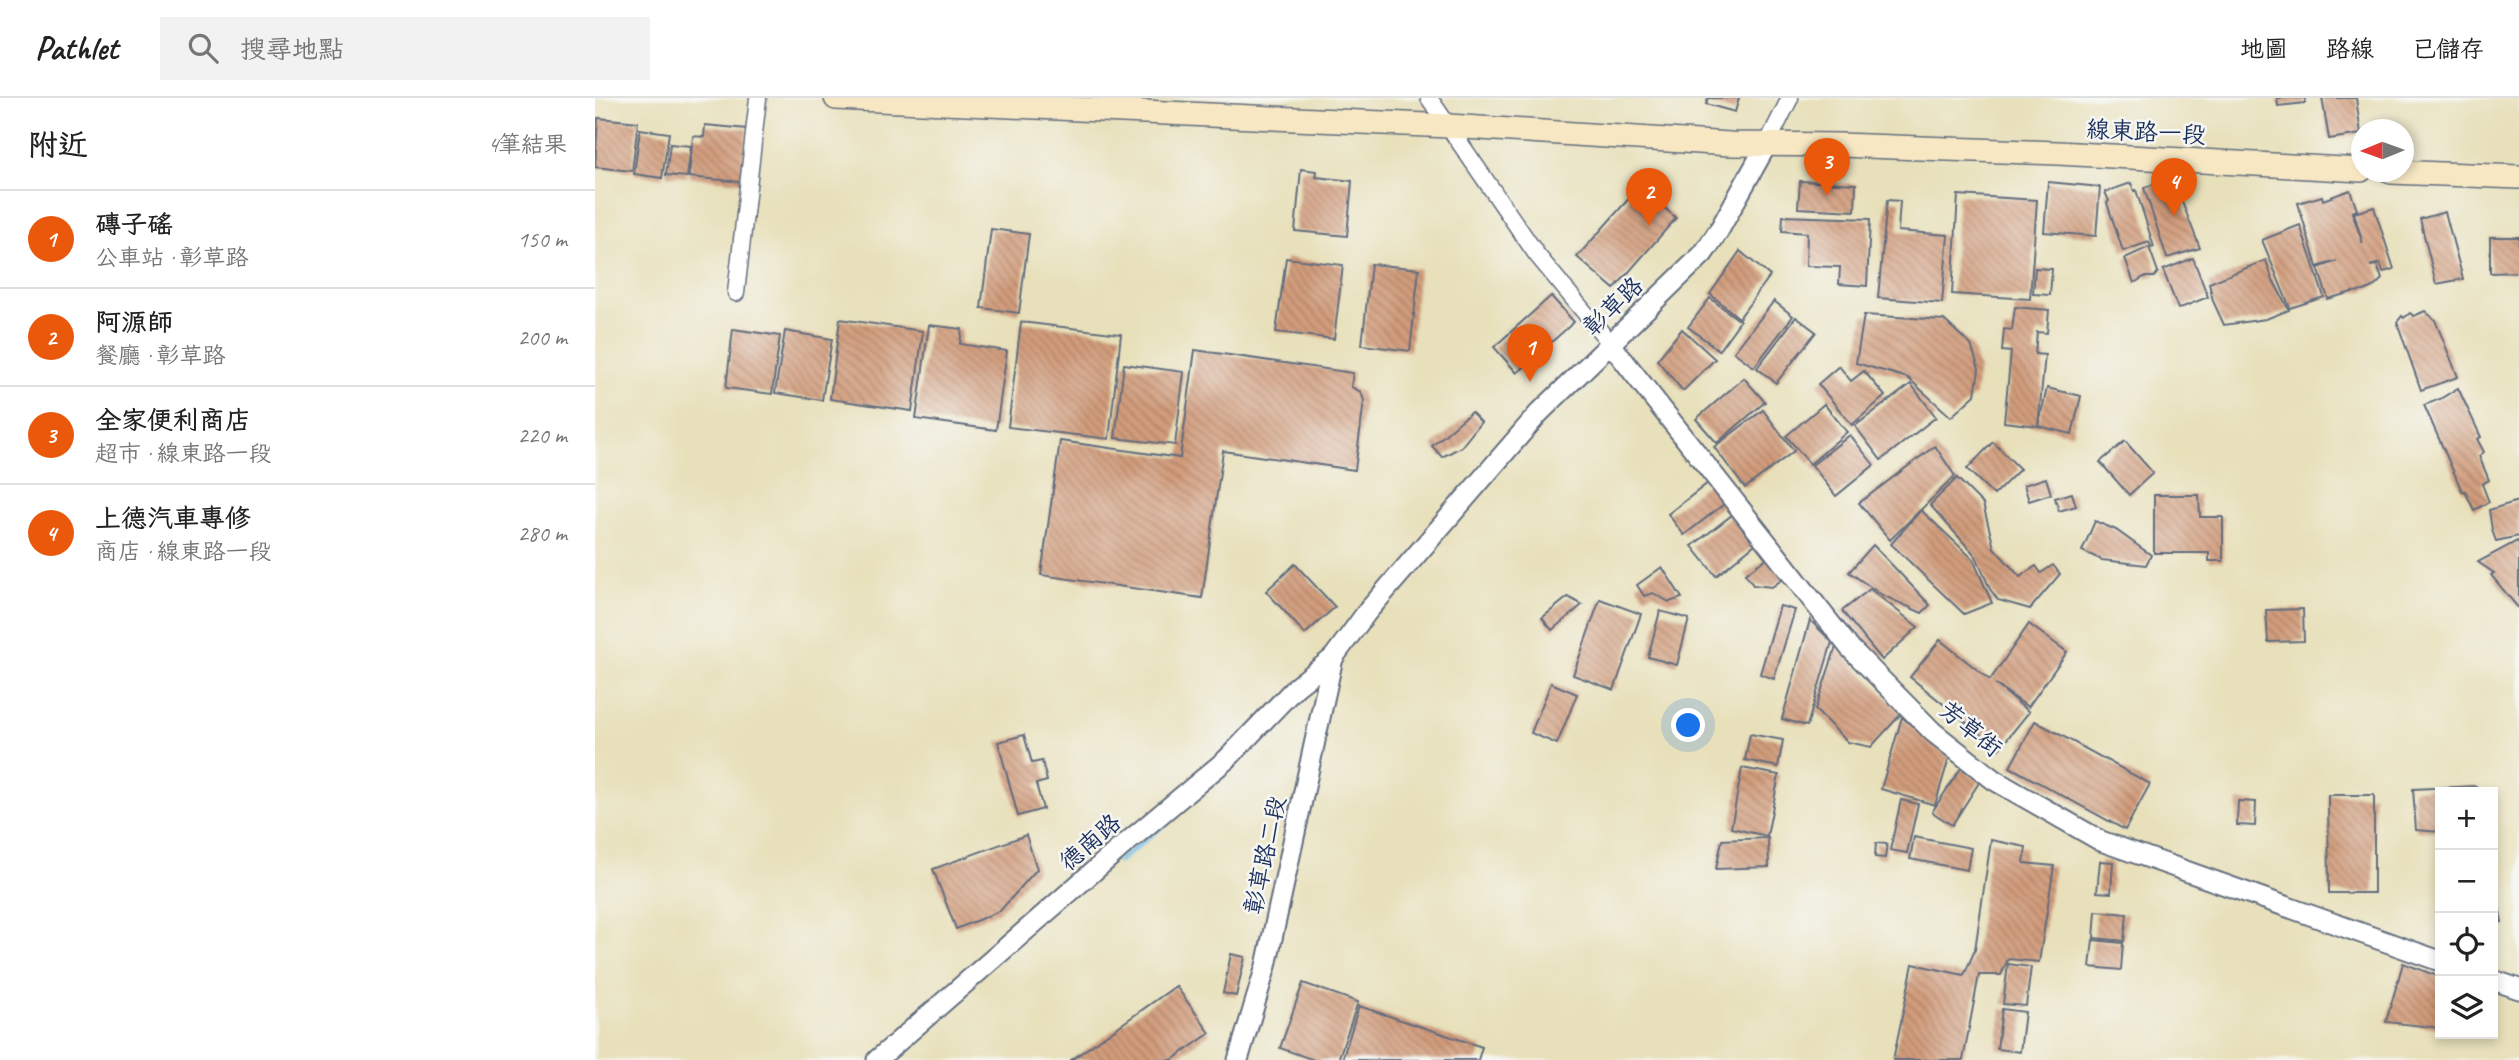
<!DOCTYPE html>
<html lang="zh-TW">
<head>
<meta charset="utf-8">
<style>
	body { margin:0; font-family:Caveat,"LXGW WenKai TC",sans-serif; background:#f2f2f2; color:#222 }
	.controls { position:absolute; right:21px; bottom:21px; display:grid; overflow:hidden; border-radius:0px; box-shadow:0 4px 10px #0003 }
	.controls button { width:63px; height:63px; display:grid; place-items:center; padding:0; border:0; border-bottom:2px solid #e0e0e0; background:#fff; color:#222; font:35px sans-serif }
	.compass { position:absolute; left:1756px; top:21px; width:63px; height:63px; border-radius:50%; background:#fff; box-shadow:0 4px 10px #0003; rotate:269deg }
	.you { position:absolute; left:1094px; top:628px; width:24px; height:24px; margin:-18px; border:5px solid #fff; border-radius:50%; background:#1a73e8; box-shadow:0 0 0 10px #1a73e833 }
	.badge { display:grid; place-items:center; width:46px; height:46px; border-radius:50%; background:#ea580c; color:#fff; font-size:23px; font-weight:700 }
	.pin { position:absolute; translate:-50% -58px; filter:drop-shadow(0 2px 4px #0008) }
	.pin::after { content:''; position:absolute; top:37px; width:24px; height:21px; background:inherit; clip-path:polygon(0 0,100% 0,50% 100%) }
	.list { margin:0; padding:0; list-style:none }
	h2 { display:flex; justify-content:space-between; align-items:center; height:91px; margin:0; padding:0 28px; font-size:30px }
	h2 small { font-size:23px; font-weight:400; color:#767676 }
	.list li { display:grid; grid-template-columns:46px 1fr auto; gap:21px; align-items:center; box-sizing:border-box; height:98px; padding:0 28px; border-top:2px solid #e0e0e0 }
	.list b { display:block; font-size:26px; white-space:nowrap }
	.list p { margin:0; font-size:23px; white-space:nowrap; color:#767676 }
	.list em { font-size:23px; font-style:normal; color:#767676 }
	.icon { flex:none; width:38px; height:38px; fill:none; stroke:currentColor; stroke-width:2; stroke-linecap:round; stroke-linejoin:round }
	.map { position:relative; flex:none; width:1924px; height:962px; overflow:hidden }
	header { display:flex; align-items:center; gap:42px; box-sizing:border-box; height:98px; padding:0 35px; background:#fff; border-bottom:2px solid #e0e0e0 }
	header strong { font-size:33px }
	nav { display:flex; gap:38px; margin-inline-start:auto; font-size:24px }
	.search { width:490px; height:63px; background:#f2f2f2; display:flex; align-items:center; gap:18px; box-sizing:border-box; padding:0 24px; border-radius:0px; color:#767676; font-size:26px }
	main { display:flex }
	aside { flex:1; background:#fff }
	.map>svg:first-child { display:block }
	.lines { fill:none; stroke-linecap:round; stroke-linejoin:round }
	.stream { stroke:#6cbce7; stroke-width:5 }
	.building { fill:url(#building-back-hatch) }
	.minor-casing { stroke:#636d7e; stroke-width:19 }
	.tertiary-casing { stroke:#636d7e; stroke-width:23 }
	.secondary-casing { stroke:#636d7e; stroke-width:26 }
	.minor { stroke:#fff; stroke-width:16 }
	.tertiary { stroke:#fff; stroke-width:19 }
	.secondary { stroke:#f7e8c3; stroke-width:23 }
	.labels { text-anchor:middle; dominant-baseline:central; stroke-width:5; stroke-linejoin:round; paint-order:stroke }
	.street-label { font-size:24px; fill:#1b2f5e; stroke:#f6f6f2 }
</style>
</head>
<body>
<header>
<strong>Pathlet</strong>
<div class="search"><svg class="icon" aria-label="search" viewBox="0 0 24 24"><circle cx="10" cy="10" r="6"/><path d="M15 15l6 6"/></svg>搜尋地點</div>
<nav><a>地圖</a><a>路線</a><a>已儲存</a></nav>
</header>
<main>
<aside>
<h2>附近<small>4筆結果</small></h2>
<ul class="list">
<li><span class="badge">1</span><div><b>磚子磘</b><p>公車站 · 彰草路</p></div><em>150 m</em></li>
<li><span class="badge">2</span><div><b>阿源師</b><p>餐廳 · 彰草路</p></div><em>200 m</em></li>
<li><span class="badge">3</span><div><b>全家便利商店</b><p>超市 · 線東路一段</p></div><em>220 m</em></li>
<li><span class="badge">4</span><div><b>上德汽車專修</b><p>商店 · 線東路一段</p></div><em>280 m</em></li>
</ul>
</aside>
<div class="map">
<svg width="1924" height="962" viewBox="0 0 1924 962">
	<defs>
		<pattern id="building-back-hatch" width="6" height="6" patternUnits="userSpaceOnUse" patternTransform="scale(1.75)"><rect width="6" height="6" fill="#d29c7b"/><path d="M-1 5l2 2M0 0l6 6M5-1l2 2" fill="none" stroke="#aa8068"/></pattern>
	</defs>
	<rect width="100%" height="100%" fill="#f6f6f2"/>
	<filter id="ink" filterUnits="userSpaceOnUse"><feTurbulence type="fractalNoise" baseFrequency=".0143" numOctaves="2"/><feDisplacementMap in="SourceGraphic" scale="14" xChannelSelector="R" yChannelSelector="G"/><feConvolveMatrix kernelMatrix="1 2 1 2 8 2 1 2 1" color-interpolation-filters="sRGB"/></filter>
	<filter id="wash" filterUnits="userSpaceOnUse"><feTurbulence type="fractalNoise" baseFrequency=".00686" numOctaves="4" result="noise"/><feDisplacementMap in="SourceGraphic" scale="28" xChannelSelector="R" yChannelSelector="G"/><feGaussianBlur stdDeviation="1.57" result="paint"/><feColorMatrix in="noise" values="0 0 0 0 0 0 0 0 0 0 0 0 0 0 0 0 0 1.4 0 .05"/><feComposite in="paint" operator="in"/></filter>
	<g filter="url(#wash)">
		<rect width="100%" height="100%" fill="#e8e0ba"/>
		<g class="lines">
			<!-- stream -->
			<g class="stream">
				<polyline points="523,764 583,715"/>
				<polyline points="297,962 307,952"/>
			</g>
		</g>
		<g id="blocks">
			<!-- building -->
			<g class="building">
				<polygon points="1113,0 1144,0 1140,14 1111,6"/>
				<polygon points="1682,0 1710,0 1710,5 1683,8"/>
				<polygon points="1727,0 1761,0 1766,36 1734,41"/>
				<polygon points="3,20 43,24 37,73 0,69"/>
				<polygon points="110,27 152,31 147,84 94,79 98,38 109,39"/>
				<polygon points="45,31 74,35 67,80 39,76"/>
				<polygon points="75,46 96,48 92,79 71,77"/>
				<polygon points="706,71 722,73 721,79 757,83 752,138 700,133"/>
				<polygon points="1577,78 1605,150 1572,160 1549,90"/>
				<polygon points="1205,83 1261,86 1260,113 1203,110"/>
				<polygon points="1453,84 1505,89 1501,138 1449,134"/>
				<polygon points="1536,85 1539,93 1541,92 1559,149 1557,150 1554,144 1528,153 1512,105 1514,103 1510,94"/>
				<polygon points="1045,88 1081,120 1019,191 982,159"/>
				<polygon points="1755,92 1762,112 1757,114 1768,146 1759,115 1779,109 1799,171 1788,174 1785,165 1775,168 1782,167 1787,181 1780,188 1769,193 1757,194 1733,201 1723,170 1742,163 1722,169 1703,105 1727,98 1728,102"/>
				<polygon points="1363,97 1442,102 1435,201 1357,196"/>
				<polygon points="1292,102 1305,103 1303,133 1353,137 1347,205 1283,200"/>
				<polygon points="1850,114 1868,181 1841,186 1825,121"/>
				<polygon points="1188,118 1275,121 1272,188 1244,186 1245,169 1211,168 1212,135 1187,133"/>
				<polygon points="1705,127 1729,199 1695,210 1667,142"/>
				<polygon points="396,131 434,136 424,215 386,210"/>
				<polygon points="1895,139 1924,139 1924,174 1895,175"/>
				<polygon points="1554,149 1563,174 1559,179 1549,179 1539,185 1530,160"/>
				<polygon points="1145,153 1175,178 1144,220 1115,196"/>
				<polygon points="691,160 748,167 739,241 681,234"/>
				<polygon points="1598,160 1613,199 1583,211 1568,172"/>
				<polygon points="1671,162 1677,180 1694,212 1671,221 1629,227 1618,203 1614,185"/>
				<polygon points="776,166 824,171 815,253 767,247"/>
				<polygon points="1440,170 1457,171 1455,197 1438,196"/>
				<polygon points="956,198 979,224 922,275 899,249"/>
				<polygon points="1115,200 1145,223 1124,252 1093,229"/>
				<polygon points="1179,203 1198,218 1159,269 1139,254"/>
				<polygon points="1420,209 1454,212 1452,235 1442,234 1440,256 1450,257 1443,328 1409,324 1416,254 1407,253 1409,231 1417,232"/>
				<polygon points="1830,213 1840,222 1863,279 1826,292 1802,224 1807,218 1809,220 1815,215 1819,218"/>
				<polygon points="1269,217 1349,222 1376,247 1384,271 1380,297 1356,319 1313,280 1261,265"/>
				<polygon points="1201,219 1221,234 1181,285 1162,270"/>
				<polygon points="245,221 328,233 317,313 235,301"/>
				<polygon points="426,224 526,236 514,341 413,329"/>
				<polygon points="334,227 367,231 365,246 412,253 401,332 321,321"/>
				<polygon points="138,231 185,238 177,296 131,290"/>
				<polygon points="1087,231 1120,261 1088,293 1062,262"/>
				<polygon points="190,233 237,241 227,302 180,295"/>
				<polygon points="600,252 758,275 756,289 766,294 769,303 760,372 628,353 607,500 446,477 465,343 585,360"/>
				<polygon points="529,266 589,274 580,347 520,340"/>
				<polygon points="1244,268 1256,283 1269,273 1290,298 1257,327 1223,286"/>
				<polygon points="1149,280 1170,304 1122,345 1101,321"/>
				<polygon points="1316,286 1341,319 1286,362 1260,328"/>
				<polygon points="1452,290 1486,298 1477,336 1443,328"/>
				<polygon points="1863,290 1886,339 1882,341 1889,354 1884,358 1894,382 1887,386 1894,404 1879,412 1870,393 1867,393 1829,307 1845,301"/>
				<polygon points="1229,306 1252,334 1215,366 1191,338"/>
				<polygon points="1168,312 1199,353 1150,390 1119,349"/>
				<polygon points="876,314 886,324 866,349 847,359 837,348"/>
				<polygon points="1255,337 1279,367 1241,398 1217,367"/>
				<polygon points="1530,343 1558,375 1534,397 1505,364"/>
				<polygon points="1398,344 1425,371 1399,397 1372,371"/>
				<polygon points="1340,348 1360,378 1295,442 1264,405"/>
				<polygon points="1362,380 1388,406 1399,450 1425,479 1441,468 1446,475 1458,467 1465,476 1435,511 1403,502 1395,491 1381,458 1335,407"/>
				<polygon points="1451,380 1456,396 1434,403 1429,387"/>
				<polygon points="1113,385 1129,406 1089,437 1073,416"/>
				<polygon points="1477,395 1481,408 1464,413 1460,400"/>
				<polygon points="1559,397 1604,397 1605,419 1628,419 1628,463 1614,463 1614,455 1559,455"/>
				<polygon points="1923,403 1924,438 1901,443 1897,432 1894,412"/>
				<polygon points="1326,412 1378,461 1397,505 1369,516 1296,446"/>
				<polygon points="1137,417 1160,446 1121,478 1097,448"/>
				<polygon points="1500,423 1521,432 1556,457 1551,467 1507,462 1487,453"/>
				<polygon points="1922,443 1924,446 1924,511 1896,477 1899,475 1883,464"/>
				<polygon points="1278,447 1335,507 1327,515 1287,497 1254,474"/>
				<polygon points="1172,460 1189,480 1177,489 1158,487 1150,476"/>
				<polygon points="700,466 740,509 710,536 671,493"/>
				<polygon points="1067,469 1087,500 1074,504 1058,495 1049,498 1042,487"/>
				<polygon points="1275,491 1323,529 1287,562 1247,513"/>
				<polygon points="973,499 987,507 957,532 947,520"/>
				<polygon points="1005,501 1046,516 1019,592 978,577"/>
				<polygon points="1185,508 1200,512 1179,581 1165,576"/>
				<polygon points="1708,511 1709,543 1673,544 1671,512"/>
				<polygon points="1065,513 1094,521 1082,567 1053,559"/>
				<polygon points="1215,522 1237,544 1212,628 1187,621"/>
				<polygon points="1434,526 1472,554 1433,609 1400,586 1434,614 1404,651 1315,579 1345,542 1395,582"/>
				<polygon points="1241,549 1307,615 1276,649 1253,644 1220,612"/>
				<polygon points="956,585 982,596 962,646 936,635"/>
				<polygon points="1307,619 1354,660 1340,707 1286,691"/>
				<polygon points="1440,623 1555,686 1530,732 1415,669"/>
				<polygon points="1155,636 1188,642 1183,669 1150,662"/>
				<polygon points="429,637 437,665 447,663 452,683 441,686 448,711 423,718 403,644"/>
				<polygon points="1147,670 1184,677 1172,738 1136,730"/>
				<polygon points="1366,670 1385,683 1357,727 1337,714"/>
				<polygon points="1881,688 1882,694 1845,694 1845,734 1821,732 1818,691"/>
				<polygon points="1733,697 1779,697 1779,795 1734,795"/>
				<polygon points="1306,702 1323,706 1312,755 1295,752"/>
				<polygon points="1643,703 1661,704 1660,728 1642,727"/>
				<polygon points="431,737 442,771 405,813 361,831 338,771"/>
				<polygon points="1319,739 1376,750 1372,772 1315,761"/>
				<polygon points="1173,740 1174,769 1121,771 1127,742"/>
				<polygon points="1396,742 1431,749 1429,765 1459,768 1444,864 1413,861 1406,877 1384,877 1368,962 1298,962 1318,866 1369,877 1380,852"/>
				<polygon points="1281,745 1292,746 1290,760 1280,759"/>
				<polygon points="1505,763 1518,764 1516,795 1502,794"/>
				<polygon points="1898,775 1907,824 1898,825"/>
				<polygon points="1501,813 1532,816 1529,843 1499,840"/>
				<polygon points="1498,842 1528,845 1526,872 1495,869"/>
				<polygon points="636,856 650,859 641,898 628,895"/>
				<polygon points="1808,865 1845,879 1845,930 1791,924"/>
				<polygon points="1413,866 1436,869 1431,908 1408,906"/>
				<polygon points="708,885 763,904 743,962 719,962 685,950"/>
				<polygon points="581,888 615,935 577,962 476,962"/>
				<polygon points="764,908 887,949 883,962 747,962"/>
				<polygon points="1407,911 1430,914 1425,954 1402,951"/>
			</g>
		</g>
	</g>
	<g filter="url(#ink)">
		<use href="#blocks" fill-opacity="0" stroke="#636d7e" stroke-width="2"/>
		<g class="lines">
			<defs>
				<g id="minor">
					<polyline points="834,0 942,157 1015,245"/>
					<polyline points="1172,46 1195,0"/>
					<polyline points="141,195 163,0"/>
				</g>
				<g id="tertiary">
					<polyline points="1015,245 1254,549 1338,634 1399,682 1506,743 1845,863"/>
					<polyline points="1898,882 1924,891"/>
					<polyline points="282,962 524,751 632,661 701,589 738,560 772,514 944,315 1108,156 1123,134 1172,46"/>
					<polyline points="643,962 671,868 738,560"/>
				</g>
				<g id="secondary">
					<polyline points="241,0 854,28 1135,46 1245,47 1463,55 1766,72"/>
					<polyline points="1796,74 1924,79"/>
				</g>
			</defs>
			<!-- minor casing -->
			<use href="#minor" class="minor-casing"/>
			<!-- tertiary casing -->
			<use href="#tertiary" class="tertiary-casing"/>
			<!-- secondary casing -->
			<use href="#secondary" class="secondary-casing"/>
			<!-- minor -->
			<use href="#minor" class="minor"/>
			<!-- tertiary -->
			<use href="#tertiary" class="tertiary"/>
			<!-- secondary -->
			<use href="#secondary" class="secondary"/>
		</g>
	</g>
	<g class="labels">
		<!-- street labels -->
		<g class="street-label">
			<text transform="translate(1551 34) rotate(3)">線東路一段</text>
			<text transform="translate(1018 208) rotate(-44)">彰草路</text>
			<text transform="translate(1376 631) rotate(39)">芳草街</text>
			<text transform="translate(495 744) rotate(-41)">德南路</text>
			<text transform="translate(670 757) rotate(-78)">彰草路二段</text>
		</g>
	</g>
</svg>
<div class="controls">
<button>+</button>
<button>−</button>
<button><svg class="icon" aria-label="locate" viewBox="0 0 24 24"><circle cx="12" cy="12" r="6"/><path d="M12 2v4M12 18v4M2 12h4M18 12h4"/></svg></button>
<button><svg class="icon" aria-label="layers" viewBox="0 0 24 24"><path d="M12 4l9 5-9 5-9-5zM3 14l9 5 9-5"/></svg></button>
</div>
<svg class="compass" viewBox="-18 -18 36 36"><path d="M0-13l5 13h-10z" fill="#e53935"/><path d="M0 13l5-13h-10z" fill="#767676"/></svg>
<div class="you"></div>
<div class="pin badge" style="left:935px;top:284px">1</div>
<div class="pin badge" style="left:1054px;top:128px">2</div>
<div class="pin badge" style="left:1232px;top:98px">3</div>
<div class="pin badge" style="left:1579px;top:118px">4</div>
</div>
</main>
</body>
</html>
